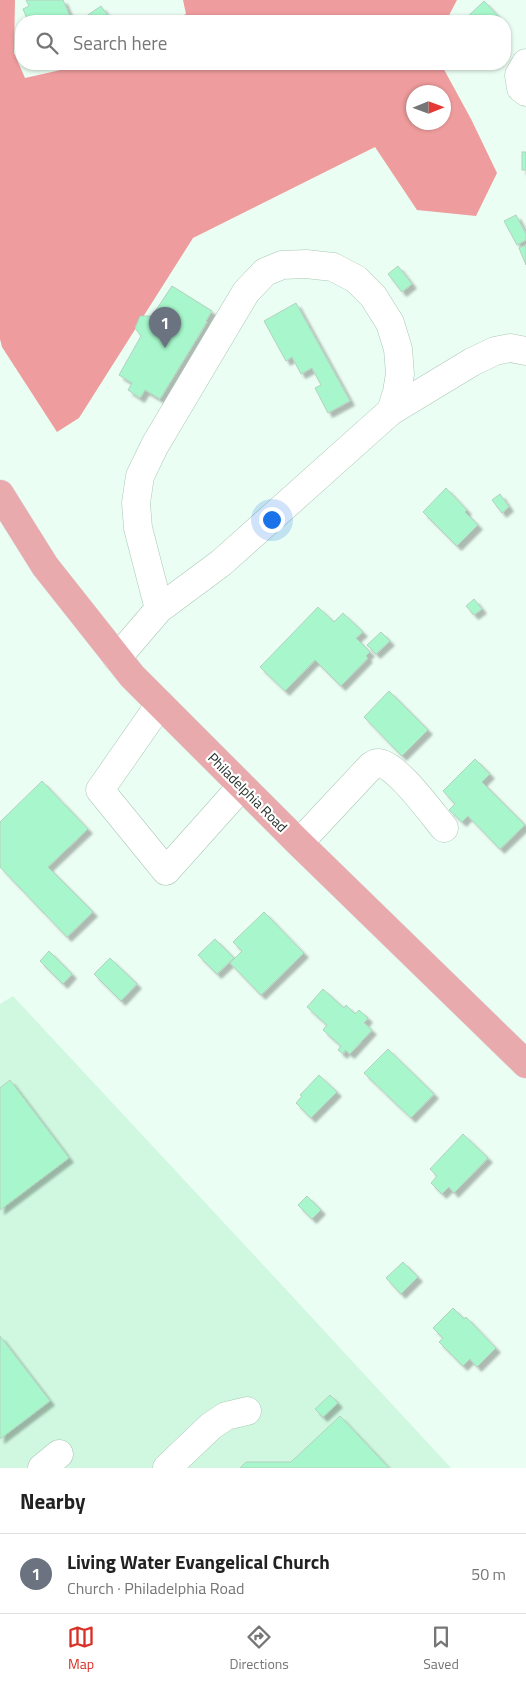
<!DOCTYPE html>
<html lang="en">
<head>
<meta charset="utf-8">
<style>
	body { margin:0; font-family:"Titillium Web",sans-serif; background:#f6f6f6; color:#222 }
	.compass { position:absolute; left:406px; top:85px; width:45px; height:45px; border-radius:50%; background:#fff; box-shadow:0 1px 4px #0004; rotate:89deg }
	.you { position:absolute; left:271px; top:519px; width:18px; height:18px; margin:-12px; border:4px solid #fff; border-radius:50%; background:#1a73e8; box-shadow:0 0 0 8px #1a73e833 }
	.badge { display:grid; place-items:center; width:32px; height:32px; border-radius:50%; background:#d93025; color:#fff; font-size:16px; font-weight:700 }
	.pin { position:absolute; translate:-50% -41px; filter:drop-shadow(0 1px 2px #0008) }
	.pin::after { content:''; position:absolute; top:26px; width:18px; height:15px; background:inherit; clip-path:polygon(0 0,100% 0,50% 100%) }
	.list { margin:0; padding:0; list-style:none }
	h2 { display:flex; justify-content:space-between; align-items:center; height:65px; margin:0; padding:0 20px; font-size:21px }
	h2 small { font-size:16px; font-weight:400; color:#767676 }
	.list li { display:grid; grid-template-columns:32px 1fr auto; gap:15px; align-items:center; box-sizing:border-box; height:80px; padding:0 20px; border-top:1px solid #e0e0e0 }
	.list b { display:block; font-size:19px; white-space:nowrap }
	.list p { margin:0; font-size:16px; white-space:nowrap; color:#767676 }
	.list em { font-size:16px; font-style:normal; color:#767676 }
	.icon { flex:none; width:28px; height:28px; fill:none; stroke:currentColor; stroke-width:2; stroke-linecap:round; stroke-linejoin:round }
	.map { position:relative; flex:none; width:526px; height:1468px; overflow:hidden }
	.search { position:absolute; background:#fff; box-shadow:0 1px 4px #0004; left:15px; right:15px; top:15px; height:55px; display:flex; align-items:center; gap:12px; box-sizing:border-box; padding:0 18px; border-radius:20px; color:#767676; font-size:19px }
	.sheet { height:145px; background:#fff }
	nav { display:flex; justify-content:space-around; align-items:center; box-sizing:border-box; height:70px; border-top:1px solid #e0e0e0; background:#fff; font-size:14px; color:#767676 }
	nav a { display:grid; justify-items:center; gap:2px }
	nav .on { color:#d93025 }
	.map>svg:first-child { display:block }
	.built { fill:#d0f8e0 }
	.forest { fill:#ee9c9d; fill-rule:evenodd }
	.building { fill:#a8f7cc; stroke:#b2d1bf; filter:url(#shadow) }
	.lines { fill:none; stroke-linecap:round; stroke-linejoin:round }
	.minor-casing { stroke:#a9c8b6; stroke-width:29 }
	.major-casing { stroke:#dcdedd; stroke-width:29 }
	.minor { stroke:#fff; stroke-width:28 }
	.major { stroke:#e8aaac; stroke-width:28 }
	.labels { text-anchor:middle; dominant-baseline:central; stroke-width:4.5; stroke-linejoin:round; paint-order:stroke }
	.street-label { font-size:14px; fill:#243029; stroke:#fff }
</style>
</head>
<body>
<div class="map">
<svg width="526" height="1468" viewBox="0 0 526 1468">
	<defs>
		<filter id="shadow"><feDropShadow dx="4.5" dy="4.5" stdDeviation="1" flood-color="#0004"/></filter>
	</defs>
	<rect width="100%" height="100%" fill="#ebfef3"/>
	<!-- built -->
	<polygon class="built" points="13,996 293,1297 451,1468 0,1468 0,1004"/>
	<!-- forest -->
	<g class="forest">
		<path d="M0,0h15l-1,53 11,25 49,-11 6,-3h361l30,55 26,54 -21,43 -59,-6 -42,-63 -182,91 -114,180 -22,14 -55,-85 -2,-8zM414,92h30v30h-30z"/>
		<polygon points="183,0 457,0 446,21 170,21 186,14"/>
	</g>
	<!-- building -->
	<g class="building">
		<polygon points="26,0 63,0 72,21 28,21 23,9 29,6"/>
		<polygon points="484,1 503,21 463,21"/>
		<polygon points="101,6 108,16 101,21 84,21 82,19"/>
		<rect x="522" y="152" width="4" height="18"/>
		<polygon points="516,215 526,234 526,240 517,245 504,221"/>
		<polygon points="526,245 526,265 519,248"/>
		<polygon points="398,266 412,284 402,292 388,274"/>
		<polygon points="172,286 212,311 206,321 207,322 160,399 145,390 140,398 128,390 132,383 119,375 141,336 135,328 140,316 152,316"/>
		<polygon points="296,303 350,401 328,413 315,388 321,385 312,368 301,374 292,357 286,361 264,321"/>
		<polygon points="446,488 467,510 465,512 478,525 457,546 423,512"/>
		<polygon points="500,494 509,507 502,513 492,500"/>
		<polygon points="474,599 482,609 474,615 466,606"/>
		<polygon points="318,607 334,622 343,613 363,632 356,638 370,652 366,656 368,658 341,686 315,660 285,691 260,667"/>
		<polygon points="381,632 390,641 376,654 367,645"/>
		<polygon points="389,691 428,730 402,756 364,717"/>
		<polygon points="475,759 490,774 482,782 525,825 500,849 468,816 462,822 449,810 455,804 443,791"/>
		<polygon points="42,781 88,829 48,867 93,912 67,937 0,867 0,822"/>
		<polygon points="264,912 304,953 261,995 230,963 242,951 233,942"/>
		<polygon points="215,939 234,958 217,974 198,955"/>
		<polygon points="49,951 72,974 63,984 40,961"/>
		<polygon points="110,958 137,984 121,1001 94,974"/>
		<polygon points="323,989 344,1008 346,1005 355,1014 359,1010 368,1018 364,1023 372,1030 350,1054 345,1050 343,1054 338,1050 341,1046 323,1030 327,1025 307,1007"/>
		<polygon points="388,1049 434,1094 411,1118 364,1073"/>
		<polygon points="319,1075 337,1092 311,1118 296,1103 302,1096 300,1095"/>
		<polygon points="10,1080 69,1158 0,1210 0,1088"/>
		<polygon points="463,1134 488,1158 454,1193 449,1187 442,1194 431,1183 437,1176 430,1169"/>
		<polygon points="307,1196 321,1210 312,1219 298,1205"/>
		<polygon points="403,1262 418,1277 401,1294 386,1278"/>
		<polygon points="453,1308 464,1319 466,1317 496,1348 477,1367 470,1359 463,1366 439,1342 443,1338 433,1328"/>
		<polygon points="0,1336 50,1401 0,1439"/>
		<polygon points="330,1395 338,1403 323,1417 315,1409"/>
		<polygon points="340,1416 389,1468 240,1468 246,1462 291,1462"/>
	</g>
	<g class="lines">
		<defs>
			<g id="minor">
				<polyline points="526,63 519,75 521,88 526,92"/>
				<polyline points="391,411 472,362 495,351 510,348 526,351"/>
				<polyline points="117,658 159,609 138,528 136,503 140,476 155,445 246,292 265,272 282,265 306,264 333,267 356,279 373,296 390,323 398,349 400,374 397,392 391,411 221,563 159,609"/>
				<polyline points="160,704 100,790 166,871 242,786"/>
				<path d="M299,843l72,-77c2,-1 4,-3 7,-3 17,-1 55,52 66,65"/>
				<polyline points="42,1468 59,1454"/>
				<polyline points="167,1468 211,1426 226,1416 247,1411"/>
			</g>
			<polyline id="major" points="0,494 45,566 132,676 299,843 526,1064"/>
		</defs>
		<!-- minor casing -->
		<use href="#minor" class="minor-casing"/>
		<!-- major casing -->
		<use href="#major" class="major-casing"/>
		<!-- minor -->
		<use href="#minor" class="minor"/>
		<!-- major -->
		<use href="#major" class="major"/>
	</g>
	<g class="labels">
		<!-- street labels -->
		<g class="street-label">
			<text transform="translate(248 792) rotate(45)">Philadelphia Road</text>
		</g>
	</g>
</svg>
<svg class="compass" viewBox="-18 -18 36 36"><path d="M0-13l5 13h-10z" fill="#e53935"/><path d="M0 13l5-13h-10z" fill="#767676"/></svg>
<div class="you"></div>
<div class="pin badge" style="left:165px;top:348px;background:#6b7280">1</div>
<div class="search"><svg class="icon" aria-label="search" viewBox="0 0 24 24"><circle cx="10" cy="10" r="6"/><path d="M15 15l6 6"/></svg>Search here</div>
</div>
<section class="sheet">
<h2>Nearby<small></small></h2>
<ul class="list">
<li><span class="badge" style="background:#6b7280">1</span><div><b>Living Water Evangelical Church</b><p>Church · Philadelphia Road</p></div><em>50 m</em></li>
</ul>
</section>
<nav>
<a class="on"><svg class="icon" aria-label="map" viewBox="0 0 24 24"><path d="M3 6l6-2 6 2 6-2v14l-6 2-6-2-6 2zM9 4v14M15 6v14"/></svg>Map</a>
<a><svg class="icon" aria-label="directions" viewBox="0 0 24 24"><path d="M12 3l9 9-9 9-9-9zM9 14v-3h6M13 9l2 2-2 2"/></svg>Directions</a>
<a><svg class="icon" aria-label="saved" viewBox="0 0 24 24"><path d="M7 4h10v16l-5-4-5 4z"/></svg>Saved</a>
</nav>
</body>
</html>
